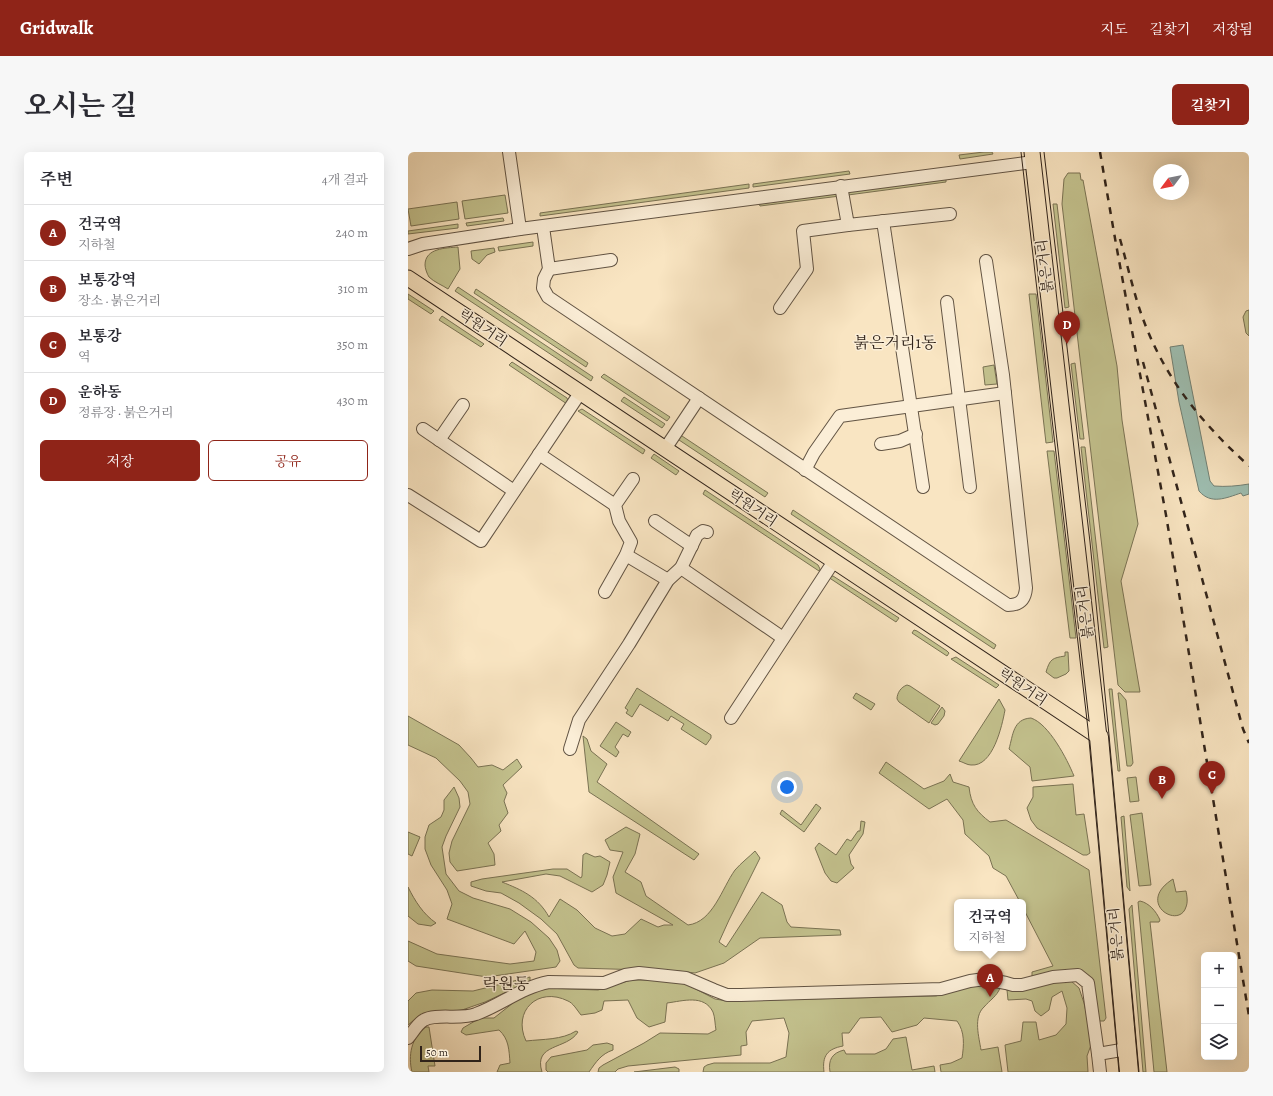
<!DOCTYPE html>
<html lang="ko">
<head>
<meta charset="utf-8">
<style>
	body { margin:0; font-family:Alegreya,"Noto Serif KR",serif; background:#f7f7f7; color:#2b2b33 }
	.controls { position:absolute; right:12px; bottom:12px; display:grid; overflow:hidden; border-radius:6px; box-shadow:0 4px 16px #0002 }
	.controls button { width:36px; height:36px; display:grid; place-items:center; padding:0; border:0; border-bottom:1px solid #e1e1e2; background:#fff; color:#2b2b33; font:20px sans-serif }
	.compass { position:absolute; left:745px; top:12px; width:36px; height:36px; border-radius:50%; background:#fff; box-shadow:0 4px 16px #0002; rotate:238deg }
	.scale { position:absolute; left:12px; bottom:10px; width:61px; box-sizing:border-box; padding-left:4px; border:2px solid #30231a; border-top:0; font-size:11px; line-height:14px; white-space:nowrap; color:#30231a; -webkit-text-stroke:3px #fbeed7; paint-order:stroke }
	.you { position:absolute; left:379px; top:635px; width:14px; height:14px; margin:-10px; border:3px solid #fff; border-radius:50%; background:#1a73e8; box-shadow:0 0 0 6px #1a73e833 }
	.badge { display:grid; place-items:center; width:26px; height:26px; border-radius:50%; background:#8f2418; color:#fff; font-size:13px; font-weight:700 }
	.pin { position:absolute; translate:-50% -33px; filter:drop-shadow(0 1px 2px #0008) }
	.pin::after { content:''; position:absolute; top:21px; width:14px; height:12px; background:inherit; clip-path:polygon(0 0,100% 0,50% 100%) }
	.popup { position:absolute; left:546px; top:747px; width:72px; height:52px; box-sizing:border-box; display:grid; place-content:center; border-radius:6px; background:#fff; filter:drop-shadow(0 1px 3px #0005); font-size:13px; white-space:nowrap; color:#7c7c81 }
	.popup b { font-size:15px; color:#2b2b33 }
	.popup::after { content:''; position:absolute; left:50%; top:100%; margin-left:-8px; border:8px solid transparent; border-top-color:#fff }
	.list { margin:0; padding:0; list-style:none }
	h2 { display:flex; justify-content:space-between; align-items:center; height:52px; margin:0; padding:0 16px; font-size:17px }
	h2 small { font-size:13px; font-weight:400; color:#7c7c81 }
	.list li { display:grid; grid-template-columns:26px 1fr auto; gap:12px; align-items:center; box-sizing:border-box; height:56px; padding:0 16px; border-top:1px solid #e1e1e2 }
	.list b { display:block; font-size:15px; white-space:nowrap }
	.list p { margin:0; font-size:13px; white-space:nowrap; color:#7c7c81 }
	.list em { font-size:13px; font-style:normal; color:#7c7c81 }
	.actions { display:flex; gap:8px; padding:12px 16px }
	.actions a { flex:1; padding:9px 0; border:1px solid #8f2418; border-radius:6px; text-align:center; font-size:14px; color:#8f2418 }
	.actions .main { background:#8f2418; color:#fff }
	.icon { flex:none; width:22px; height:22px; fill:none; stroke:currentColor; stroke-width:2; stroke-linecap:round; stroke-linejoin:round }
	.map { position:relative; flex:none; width:841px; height:920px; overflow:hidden; border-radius:6px }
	header { display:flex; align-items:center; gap:24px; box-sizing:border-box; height:56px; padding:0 20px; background:#8f2418; color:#fff }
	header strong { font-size:19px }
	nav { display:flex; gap:22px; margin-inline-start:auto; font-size:14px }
	.intro { display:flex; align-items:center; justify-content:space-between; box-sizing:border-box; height:96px; padding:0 24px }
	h1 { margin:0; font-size:28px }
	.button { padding:10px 18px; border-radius:6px; background:#8f2418; color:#fff; font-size:14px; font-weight:700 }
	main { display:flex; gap:24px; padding:0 24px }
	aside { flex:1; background:#fff; border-radius:6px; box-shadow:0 4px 16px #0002 }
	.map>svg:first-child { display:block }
	.green { fill:#c4c38f; stroke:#7a7354 }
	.water { fill:#9ebfb2; stroke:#728175 }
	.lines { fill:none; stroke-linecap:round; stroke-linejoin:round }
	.minor-casing { stroke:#625444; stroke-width:14 }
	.major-casing { stroke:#30231a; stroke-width:17 }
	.highway-casing { stroke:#30231a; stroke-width:20 }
	.minor { stroke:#fbeed7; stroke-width:12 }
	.major { stroke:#f9e5c2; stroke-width:15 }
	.highway { stroke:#f9e5c2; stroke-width:18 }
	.tram { stroke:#30231a; stroke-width:1 }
	.rail { stroke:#30231a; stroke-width:2.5; stroke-dasharray:7 7; stroke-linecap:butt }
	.labels { text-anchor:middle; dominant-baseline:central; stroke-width:3; stroke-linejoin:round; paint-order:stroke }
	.street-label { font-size:14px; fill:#30231a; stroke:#fbeed7 }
	.quarter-label { font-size:16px; fill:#30231a; stroke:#fbeed7 }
</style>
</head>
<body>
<header>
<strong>Gridwalk</strong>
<nav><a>지도</a><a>길찾기</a><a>저장됨</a></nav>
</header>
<div class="intro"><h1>오시는 길</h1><a class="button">길찾기</a></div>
<main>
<aside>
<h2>주변<small>4개 결과</small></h2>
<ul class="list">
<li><span class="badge">A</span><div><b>건국역</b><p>지하철</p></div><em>240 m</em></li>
<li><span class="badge">B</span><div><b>보통강역</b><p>장소 · 붉은거리</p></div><em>310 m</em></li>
<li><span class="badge">C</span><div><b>보통강</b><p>역</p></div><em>350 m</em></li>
<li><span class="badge">D</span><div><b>운하동</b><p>정류장 · 붉은거리</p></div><em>430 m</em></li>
</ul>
<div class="actions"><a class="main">저장</a><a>공유</a></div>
</aside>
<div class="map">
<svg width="841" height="920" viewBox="0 0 841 920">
	<rect width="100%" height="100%" fill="#f9e5c2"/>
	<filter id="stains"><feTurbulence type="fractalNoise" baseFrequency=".005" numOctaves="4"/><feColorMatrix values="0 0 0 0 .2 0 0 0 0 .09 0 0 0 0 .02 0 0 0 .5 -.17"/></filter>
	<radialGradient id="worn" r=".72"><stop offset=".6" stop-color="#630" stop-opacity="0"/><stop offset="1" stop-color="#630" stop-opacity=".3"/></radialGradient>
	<!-- green -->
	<g class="green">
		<polygon points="576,0 584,0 585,2 552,7 551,3"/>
		<polygon points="441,19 442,22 345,35 345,32"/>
		<polygon points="660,21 672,21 673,28 675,28 709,214 714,268 730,372 713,429 732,540 717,540 710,533 654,52 656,27"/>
		<polygon points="538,27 538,30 440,43 439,40"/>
		<polygon points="341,32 341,36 132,64 132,61"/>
		<polygon points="432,41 432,44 352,54 351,52"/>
		<polygon points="97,43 100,61 57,67 54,49"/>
		<polygon points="49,50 51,67 3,74 0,57"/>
		<polygon points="645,52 649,52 661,155 657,156"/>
		<polygon points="95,66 96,69 59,74 58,71"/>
		<polygon points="50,72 50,76 0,82 0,79"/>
		<polygon points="125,90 125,94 91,99 90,95"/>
		<path d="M50,95l2,22 -12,20c-6,-4 -14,-7 -19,-12 -2,-3 -4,-9 -4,-12 0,-17 21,-17 33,-18z"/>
		<polygon points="86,96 87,100 79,103 71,112 64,107 63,99"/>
		<polygon points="50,135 185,225 183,229 47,139"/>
		<polygon points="68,137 180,211 178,215 66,141"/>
		<polygon points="0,142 26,159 23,162 0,147"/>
		<polygon points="621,142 628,142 645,290 638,291"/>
		<polygon points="841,158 841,184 838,181 835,165 838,159"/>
		<polygon points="34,164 76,192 73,195 31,168"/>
		<polygon points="104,210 159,246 162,254 101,213"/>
		<polygon points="667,211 676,287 672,287 663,212"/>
		<polygon points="586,213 589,232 577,233 575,215"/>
		<polygon points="196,222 262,265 259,269 193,225"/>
		<polygon points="216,245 257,272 254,276 213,249"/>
		<polygon points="174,257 237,298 235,302 170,259"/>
		<polygon points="271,282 360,341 357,345 268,286"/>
		<polygon points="673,295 677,295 700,495 696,496"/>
		<polygon points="639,299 646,299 668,486 662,486"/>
		<polygon points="246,302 271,319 268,323 243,306"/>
		<polygon points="297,338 410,413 412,417 411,419 295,342"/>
		<polygon points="385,358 588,493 586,497 383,362"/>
		<polygon points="425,424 491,466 488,470 420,425"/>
		<polygon points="506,478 509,479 539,499 541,501 539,504 504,481"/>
		<path d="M657,500h3l1,19 -3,3 -9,4h-3l-8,-6c4,-13 6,-14 19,-16z"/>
		<polygon points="548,505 591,533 588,536 543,507"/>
		<path d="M499,533l3,1 30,20 -11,17 -30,-21 -2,-3c0,-6 4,-12 10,-14z"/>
		<polygon points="229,536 303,583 303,586 298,593 273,577 276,572 263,564 260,569 232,552 224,565 218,561 220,558 217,556"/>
		<polygon points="701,537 704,537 712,619 710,619"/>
		<polygon points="448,541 467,552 463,558 445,546"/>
		<polygon points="710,541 712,541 718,548 725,611 723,614 719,614"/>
		<path d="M591,547l6,11c-3,16 -12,57 -34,55 -4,0 -8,-3 -12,-4z"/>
		<polygon points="534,555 537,559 536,564 530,572 527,573 523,571"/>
		<polygon points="0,564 51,593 63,606 70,615 84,613 95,618 109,607 114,615 95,633 99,641 96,649 100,661 91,673 93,679 80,691 86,702 87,713 49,719 42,710 41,701 44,689 62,652 60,640 52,629 28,606 0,593"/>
		<path d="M623,566c18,6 36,41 43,58l-42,5 -2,-14 -21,-18c4,-14 4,-30 22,-31z"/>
		<polygon points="208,570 223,580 220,585 215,582 207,595 211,600 208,605 192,594"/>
		<polygon points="175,584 179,587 183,599 199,612 189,630 291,702 286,708 181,640"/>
		<path d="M478,610l38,27 20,-8 6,-7 3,8 16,5c2,18 8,25 21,35l16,-2 83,50 17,148 -2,3h-6l-9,-40 -57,-4v-5l21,-6 -30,-58v-6h-3l-14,-26 -13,-8 -4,-12 -24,-22 -2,-14 -16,-21 -18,10 -50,-36z"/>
		<polygon points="728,625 731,649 722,650 719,626"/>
		<polygon points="665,632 668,663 676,662 682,701 679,703 675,703 629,676 623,668 619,656 625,645 625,635"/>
		<polygon points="46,635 51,646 52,655 38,684 34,695 38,722 51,739 65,746 102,757 123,770 141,786 149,798 152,809 148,815 79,825 8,814 0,809 0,789 29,802 102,812 126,809 128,800 117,779 106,792 39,767 44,752 39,738 23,713 17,697 17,685 21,673 33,665 36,658 36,648"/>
		<polygon points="408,652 413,656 396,680 372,662 374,658 393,673"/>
		<polygon points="734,661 743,733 731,734 722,663"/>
		<polygon points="716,664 722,739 719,735 713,665"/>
		<polygon points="453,669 457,670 455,682 441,703 443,712 446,716 429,731 423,729 417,721 407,696 411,691 428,703 439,687 443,689 450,679 452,679"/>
		<path d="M218,675l14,7 -5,20 -10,18 16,10 5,14 42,29c25,-3 34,-37 47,-55 6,-7 14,-13 20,-19l5,7 -31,62 -10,22 7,5 36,-55 20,13 5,17 4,5 49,3 1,5 -81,3 -36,25 -29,10 -17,-2 -100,-3 -4,-3 -17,-31 -16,-15 -22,-16 -18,-10 -15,-2 -15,-5v-4l11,-3 71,-10h14l14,9 1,-2 1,-21 3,-2 9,4 5,-1 10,6 -3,13 -4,10 -11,7 -32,-16 -14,-2 -44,8c20,8 36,15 47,35l11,-18 17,11 18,18 17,8 13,-2 16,-15 17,8 6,-2h9l-57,-32 -3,-16 10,-25 -13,-2 -5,-10z"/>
		<polygon points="0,680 12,685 4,704 0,702"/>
		<path d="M765,727l3,13 10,-1c1,5 2,11 0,16 -7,23 -51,-4 -13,-28z"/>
		<path d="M0,735c7,14 15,27 28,36l-5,3 -13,-2 -10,-8z"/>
		<path d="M732,749c9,2 16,10 20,19l-1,2h-9l17,150h-13l-16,-170z"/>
		<polygon points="724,753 738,920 735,920 721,757"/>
		<polygon points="122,825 122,829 77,850 54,858 12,863 0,873 0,849 8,841 24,838 65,839"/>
		<path d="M223,828h41l16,5 27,14 12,2 209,-5 24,-7 12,-6 28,5c-3,8 -10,12 -16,19 -11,10 -5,30 -3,43l17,-3 4,25h-61l-1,-7 11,-2 11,-5c2,-13 3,-26 -5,-37l-33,-3 -7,7 -25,7 -11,-15 -21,1 -11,15h-7l1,13c-16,3 -21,10 -19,26h-121l1,-5 3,-2 7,-2h56l16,-6 3,-24 -5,-15 -32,3 -6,11 1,13 -6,1v9l-113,11 -10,3 -3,3h-17l1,-4 4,-3 41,-22 16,-10 48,1 8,-4c-1,-5 -1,-13 -3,-18 -9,-18 -30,-11 -46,-9l-2,19 -16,5 -12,-9 -9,-18 -24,1 -2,9 -7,3 -14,2c-4,-5 -8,-12 -13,-14 -30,-15 -56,10 -42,40 17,-2 36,-1 50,-10l2,1c-11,18 -45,11 -36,40h-45l3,-7 10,-2c-1,-13 -1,-24 -11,-33l-33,5 -5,-3 2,-4 17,-10h14l24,-19 26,-11 54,2z"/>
		<polygon points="653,829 663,829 671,836 676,851 683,881 683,893 679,904 680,920 600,920 597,893 613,889 615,870 628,870 631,888 648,883 658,872 659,856 654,839 644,845 641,858 633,864 627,859 624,849 618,847 600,848 599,838 610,839"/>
		<path d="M18,875h3l6,39h-7l1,6h-17c-4,-16 -1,-35 14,-45z"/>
		<path d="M498,885l6,33 22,-4 1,6h-105c-2,-12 2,-19 14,-22l2,4h29l11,-5 7,-10z"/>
		<path d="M199,891l6,2v5c-12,4 -17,12 -24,22h-41l-2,-2v-7l5,-6 36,-7 6,-5z"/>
		<polygon points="267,915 271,917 271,920 226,920"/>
	</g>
	<!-- water -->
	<path class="water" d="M775,193l27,136 4,5c12,1 23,0 35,-2v10l-6,2 -2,-3c-15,5 -30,12 -42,-2l-20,-89 -9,-55z"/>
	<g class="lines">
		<defs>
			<g id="minor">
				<polyline points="101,0 112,77"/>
				<polyline points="433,34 440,73 542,62"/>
				<polyline points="475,69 515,335"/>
				<path d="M135,75l6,42 -5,10 -1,9 5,9 460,308c12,0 17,-5 18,-17l-23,-213 -17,-114"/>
				<polyline points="0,97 15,92 112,77 625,10"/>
				<polyline points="141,117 203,108"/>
				<polyline points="539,150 562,335"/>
				<polyline points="372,156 399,117 395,79 440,73"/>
				<polyline points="15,277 106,339"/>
				<polyline points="31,288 55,253"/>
				<polyline points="473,292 492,289 508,282"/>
				<polyline points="257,297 291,246"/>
				<polyline points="131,302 207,353"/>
				<polyline points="397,318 406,301 432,264 597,241"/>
				<polyline points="0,343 73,389 172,241"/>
				<polyline points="247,369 284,394"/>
				<polyline points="218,403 260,428"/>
				<polyline points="273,416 375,486"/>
				<polyline points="197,440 218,403 223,390 211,369 207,353 225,327"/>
				<polyline points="323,566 426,409"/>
				<polyline points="162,597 171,568 221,492 260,428 273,416 289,383 295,379 299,380"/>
				<path d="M0,886c5,-6 10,-15 16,-18 12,-7 37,0 52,-6 25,-9 46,-27 73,-32l55,1 21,-8 14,-2 47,5 28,12 13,5h14l200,-6 29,-8 15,-2 21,4 7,2h9l31,-8 25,-2 10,8 10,71"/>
				<polyline points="692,920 690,902 719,897"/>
			</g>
			<g id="major">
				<polyline points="624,0 691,585"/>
				<polyline points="0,126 691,585"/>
			</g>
			<polyline id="highway" points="691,585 721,920"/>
		</defs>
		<!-- minor casing -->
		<use href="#minor" class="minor-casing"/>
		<!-- major casing -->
		<use href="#major" class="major-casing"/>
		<!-- highway casing -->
		<use href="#highway" class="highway-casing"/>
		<!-- minor -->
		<use href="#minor" class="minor"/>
		<!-- major -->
		<use href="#major" class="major"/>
		<!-- highway -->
		<use href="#highway" class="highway"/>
		<!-- tram -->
		<g class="tram">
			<polyline points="613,0 680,577 711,920"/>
			<polyline points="636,0 682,390 701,583 731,920"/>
		</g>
		<!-- rail -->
		<g class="rail">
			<polyline points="692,0 708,92 758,363 841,864"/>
			<path d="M712,87c6,21 11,42 17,62 21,69 60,118 112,165"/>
			<polyline points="735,210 835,577 841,591"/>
		</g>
	</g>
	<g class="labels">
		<!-- street labels -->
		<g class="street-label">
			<text transform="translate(637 114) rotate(-97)">붉은거리</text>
			<text transform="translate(75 176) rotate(34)">락원거리</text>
			<text transform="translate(345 356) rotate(34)">락원거리</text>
			<text transform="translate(677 460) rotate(-97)">붉은거리</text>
			<text transform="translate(615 535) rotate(34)">락원거리</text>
			<text transform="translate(708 782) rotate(-95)">붉은거리</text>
		</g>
		<!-- quarter labels -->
		<g class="quarter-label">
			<text x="487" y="191">붉은거리1동</text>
			<text x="98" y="832">락원동</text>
		</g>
	</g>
	<rect width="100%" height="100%" filter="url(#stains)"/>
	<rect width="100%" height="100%" fill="url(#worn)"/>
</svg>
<div class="controls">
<button>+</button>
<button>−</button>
<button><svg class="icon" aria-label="layers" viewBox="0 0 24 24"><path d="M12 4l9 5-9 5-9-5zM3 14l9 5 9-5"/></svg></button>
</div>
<svg class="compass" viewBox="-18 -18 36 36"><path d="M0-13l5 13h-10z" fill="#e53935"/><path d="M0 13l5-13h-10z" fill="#7c7c81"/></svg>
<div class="scale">50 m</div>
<div class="you"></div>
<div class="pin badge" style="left:582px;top:845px">A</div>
<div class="popup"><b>건국역</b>지하철</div>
<div class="pin badge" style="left:754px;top:647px">B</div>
<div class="pin badge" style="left:804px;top:642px">C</div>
<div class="pin badge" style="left:659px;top:192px">D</div>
</div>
</main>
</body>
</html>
